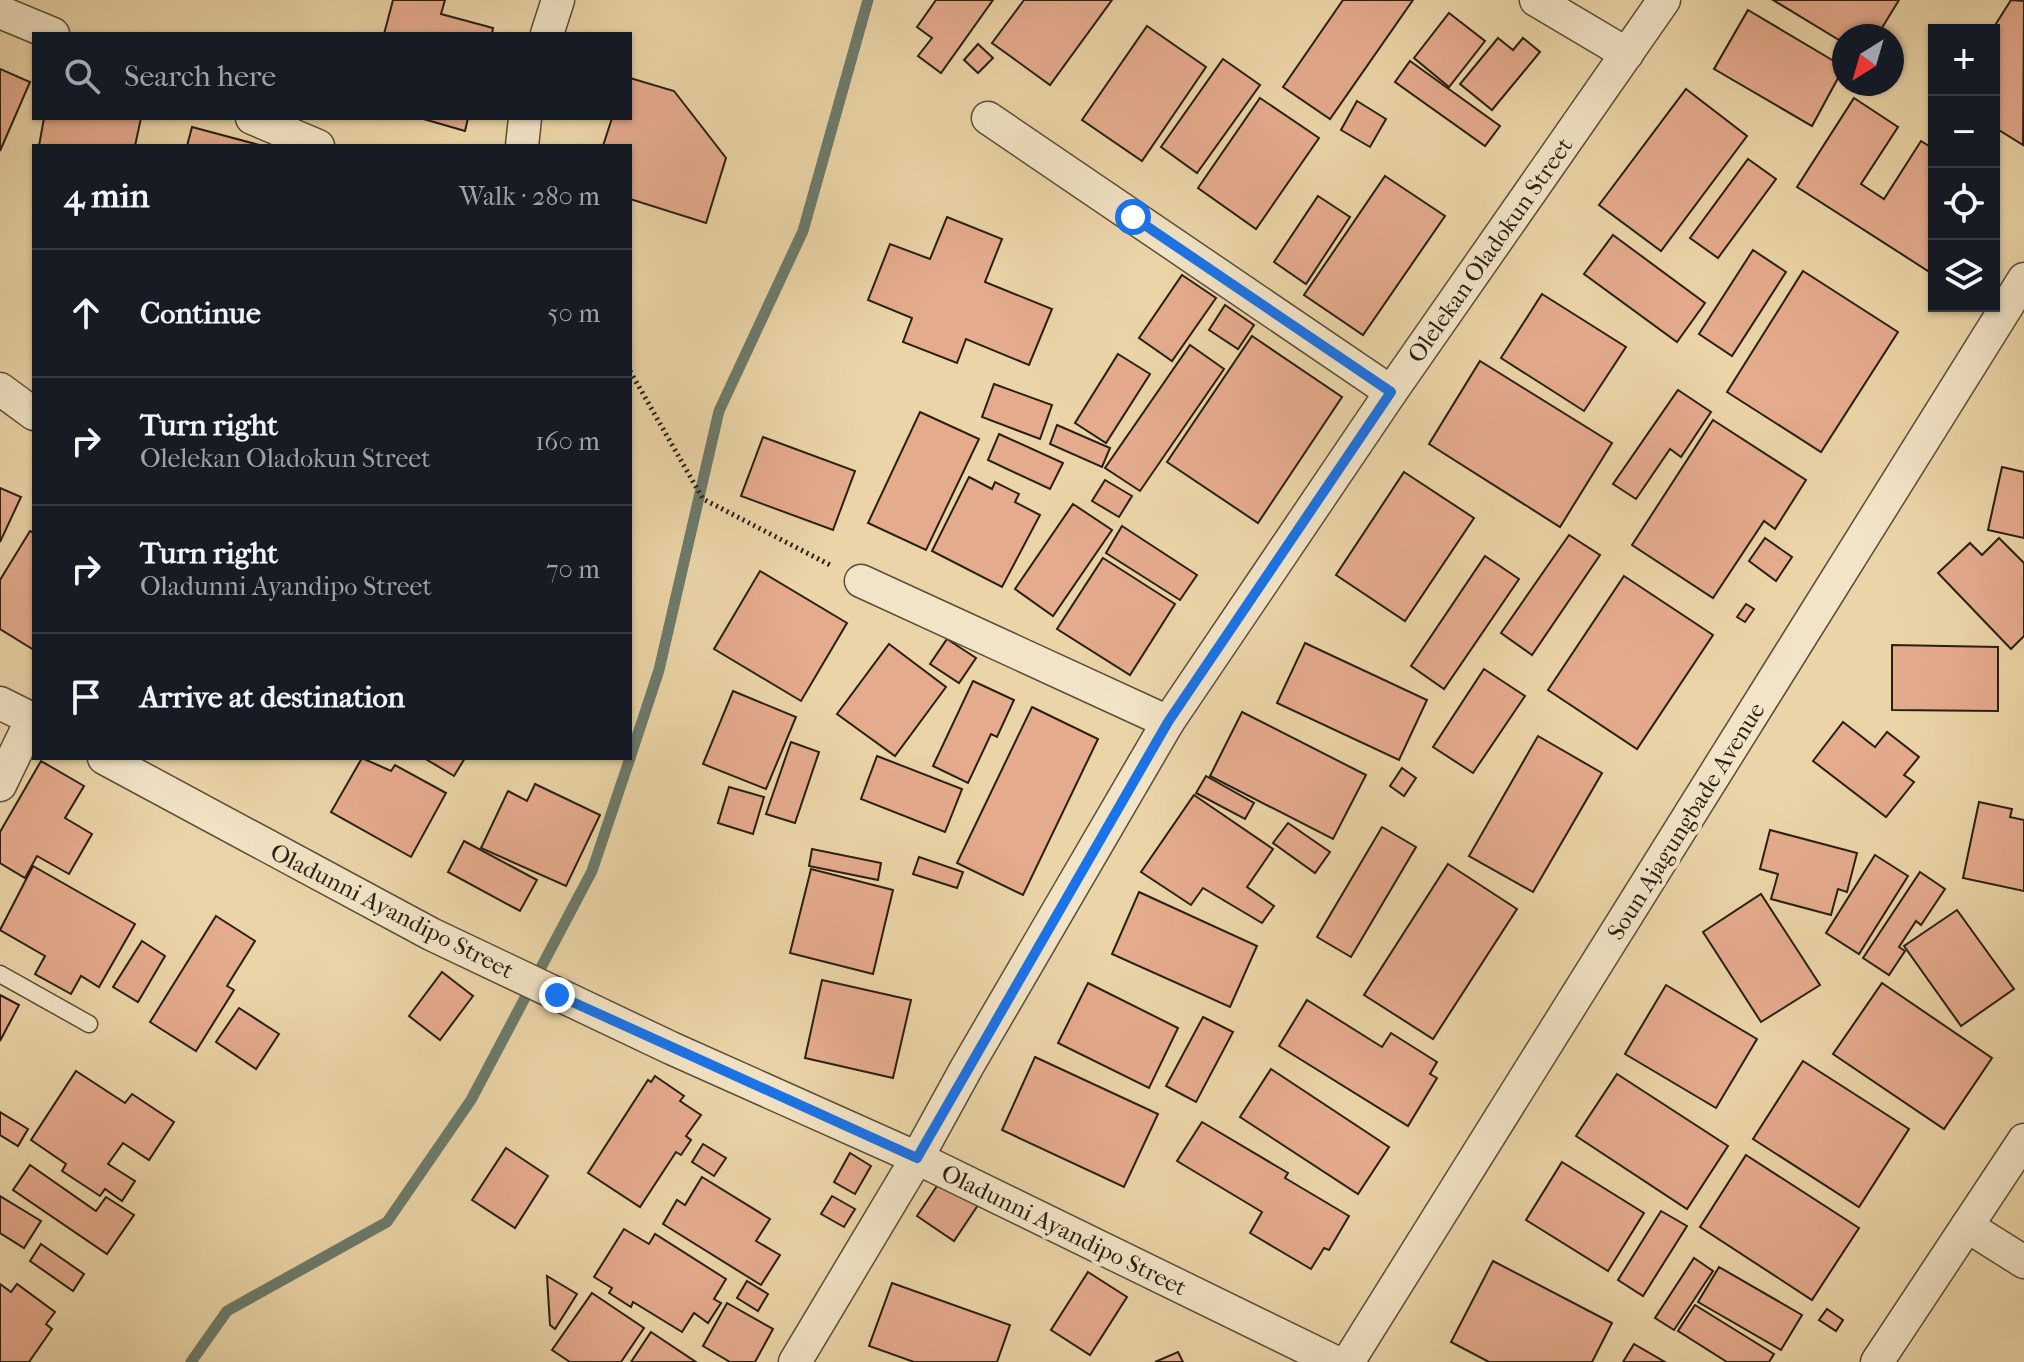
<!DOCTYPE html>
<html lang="en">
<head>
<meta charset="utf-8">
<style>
	body { margin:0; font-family:"IM FELL French Canon",serif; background:#20242c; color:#f1f3f6 }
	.controls { position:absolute; right:24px; top:24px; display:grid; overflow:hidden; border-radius:0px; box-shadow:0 2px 6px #0004 }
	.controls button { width:72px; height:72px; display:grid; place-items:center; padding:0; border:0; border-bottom:2px solid #363941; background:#171b24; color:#f1f3f6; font:40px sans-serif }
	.compass { position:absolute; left:1832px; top:24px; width:72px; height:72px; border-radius:50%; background:#171b24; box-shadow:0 2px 6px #0004; rotate:217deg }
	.stop { position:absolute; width:24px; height:24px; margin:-18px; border:6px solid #1a73e8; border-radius:50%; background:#fff }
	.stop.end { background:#1a73e8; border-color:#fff; box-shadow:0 2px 8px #0008 }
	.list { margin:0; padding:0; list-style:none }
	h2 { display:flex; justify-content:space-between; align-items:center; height:104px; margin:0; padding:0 32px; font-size:34px }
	h2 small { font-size:26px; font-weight:400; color:#9ea1a6 }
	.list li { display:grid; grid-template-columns:52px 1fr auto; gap:24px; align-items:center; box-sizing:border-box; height:128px; padding:0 32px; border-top:2px solid #363941 }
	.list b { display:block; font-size:30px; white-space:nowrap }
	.list p { margin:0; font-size:26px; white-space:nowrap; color:#9ea1a6 }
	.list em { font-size:26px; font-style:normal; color:#9ea1a6 }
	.icon { flex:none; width:44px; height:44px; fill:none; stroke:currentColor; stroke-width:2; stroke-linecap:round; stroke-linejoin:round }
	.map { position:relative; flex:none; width:2024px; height:1362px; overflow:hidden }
	.search { position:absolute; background:#171b24; box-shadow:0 2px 6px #0004; left:32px; top:32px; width:600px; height:88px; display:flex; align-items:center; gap:20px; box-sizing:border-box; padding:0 28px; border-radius:0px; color:#9ea1a6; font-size:30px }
	.panel { position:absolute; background:#171b24; box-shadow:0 2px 6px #0004; left:32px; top:144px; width:600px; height:616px; border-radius:0px }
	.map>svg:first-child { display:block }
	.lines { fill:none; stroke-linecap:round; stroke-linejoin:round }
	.stream { stroke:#6c7b6c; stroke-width:11 }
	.building { fill:#e5ab8d; stroke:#291f13; stroke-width:2 }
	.lane-casing { stroke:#5a4c38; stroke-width:19 }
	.street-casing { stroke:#5a4c38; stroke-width:35 }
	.path { stroke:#291f13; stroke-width:5; stroke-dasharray:2 4; stroke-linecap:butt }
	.lane { stroke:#f2e4c6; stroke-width:16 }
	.street { stroke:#f2e4c6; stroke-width:32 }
	.route { stroke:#1a73e8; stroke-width:10 }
	.labels { text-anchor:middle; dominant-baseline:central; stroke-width:8; stroke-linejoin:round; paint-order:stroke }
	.street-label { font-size:24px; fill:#291f13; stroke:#f2e4c6 }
</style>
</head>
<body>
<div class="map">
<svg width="2024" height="1362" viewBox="0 0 2024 1362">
	<rect width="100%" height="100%" fill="#ebd5a8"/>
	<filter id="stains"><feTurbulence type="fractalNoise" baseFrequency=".0025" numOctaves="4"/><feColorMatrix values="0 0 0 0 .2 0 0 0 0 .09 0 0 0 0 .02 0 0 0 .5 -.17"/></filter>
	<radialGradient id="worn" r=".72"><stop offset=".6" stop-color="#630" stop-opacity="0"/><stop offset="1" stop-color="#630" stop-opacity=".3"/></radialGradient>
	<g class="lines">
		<!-- stream -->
		<g class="stream">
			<polyline points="630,758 659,670 719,411 803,231 868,0"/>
			<polyline points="191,1362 227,1311 387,1222 471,1100 592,871 630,758"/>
		</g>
	</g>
	<!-- building -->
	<g class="building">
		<polygon points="393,0 445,0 441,14 493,28 492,34 384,34"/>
		<polygon points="936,0 993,0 941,73 918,56 932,38 917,27"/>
		<polygon points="1024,0 1112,0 1050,85 992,43"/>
		<polygon points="1343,0 1413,0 1330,119 1283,87"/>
		<polygon points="1773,0 1899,0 1877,36 1844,36 1844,43"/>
		<polygon points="2011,0 2024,1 2023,145 1994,127 1992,30"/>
		<polygon points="1748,10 1844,67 1812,126 1714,69"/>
		<polygon points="1449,13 1485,41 1449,87 1414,58"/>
		<polygon points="1147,26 1206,67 1142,161 1082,120"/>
		<polygon points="1498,38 1513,50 1523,38 1540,52 1492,110 1460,84"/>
		<polygon points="978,44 993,58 978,73 964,60"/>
		<polygon points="1223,59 1260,85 1197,173 1161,147"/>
		<polygon points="1410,61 1500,126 1485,146 1395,82"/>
		<polygon points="0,69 30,82 0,151"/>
		<polygon points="630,78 674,91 726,158 706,223 630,199 630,146 603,146 612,118 630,118"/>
		<polygon points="1686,89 1747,136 1661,251 1599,205"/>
		<polygon points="1260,98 1319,138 1256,229 1198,188"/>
		<polygon points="1854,98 1898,127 1861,184 1884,199 1921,141 1934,149 1934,261 1928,271 1797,187"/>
		<polygon points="1357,101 1386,119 1370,147 1341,130"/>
		<polygon points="44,118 141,118 135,146 39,146"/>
		<polygon points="420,118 468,118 465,131"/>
		<polygon points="192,127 263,146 187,146"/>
		<polygon points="1748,159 1776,179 1718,258 1690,238"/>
		<polygon points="1385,176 1445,216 1363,335 1304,295"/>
		<polygon points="1318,196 1350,217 1306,284 1274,262"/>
		<polygon points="947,217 1002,239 985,282 1052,309 1029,365 966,339 957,363 903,342 912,318 868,300 890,244 930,259"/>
		<polygon points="1613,235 1705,303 1677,342 1584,274"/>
		<polygon points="1753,250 1786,272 1732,356 1699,334"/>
		<polygon points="1803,271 1898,332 1821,452 1727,392"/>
		<polygon points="1182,275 1216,298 1172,361 1139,338"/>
		<polygon points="1542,294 1626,347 1584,411 1501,358"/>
		<polygon points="1225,305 1254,325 1238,349 1209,330"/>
		<polygon points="1252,336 1342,397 1258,523 1167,462"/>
		<polygon points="1190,345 1224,369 1140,491 1105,468"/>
		<polygon points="1118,354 1150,374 1106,443 1075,423"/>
		<polygon points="1480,361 1612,443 1560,527 1429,444"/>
		<polygon points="994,384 1052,405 1040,439 982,417"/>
		<polygon points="1678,390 1711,412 1681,457 1670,449 1636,499 1613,484"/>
		<polygon points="920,412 979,439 926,550 868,523"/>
		<polygon points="1713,420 1806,480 1775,529 1764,521 1713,598 1632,545"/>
		<polygon points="1057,425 1110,448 1102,467 1050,444"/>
		<polygon points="999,434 1063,463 1050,489 988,460"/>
		<polygon points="763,437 855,471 833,530 741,496"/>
		<polygon points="2002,467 2024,472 2024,538 1988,530"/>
		<polygon points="1404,472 1474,518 1405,621 1336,575"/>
		<polygon points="969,477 992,489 995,482 1019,494 1015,502 1040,515 1002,587 932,551"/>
		<polygon points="1105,480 1132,496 1119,517 1092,501"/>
		<polygon points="0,488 21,497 0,542"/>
		<polygon points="1073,504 1112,530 1053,616 1015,589"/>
		<polygon points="1122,526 1197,575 1180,600 1106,553"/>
		<polygon points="30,531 34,533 34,650 0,629 0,580"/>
		<polygon points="1569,535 1600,555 1532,655 1501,633"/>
		<polygon points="1765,538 1792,557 1776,581 1749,561"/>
		<polygon points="1999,538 2024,563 2024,636 2011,649 1938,573 1970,543 1982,555"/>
		<polygon points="1485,556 1519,579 1444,689 1411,666"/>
		<polygon points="1103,558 1175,604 1130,675 1057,629"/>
		<polygon points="760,571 847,623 801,701 714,649"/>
		<polygon points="1624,576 1713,635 1637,749 1548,690"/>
		<polygon points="1746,604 1754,609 1745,622 1737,617"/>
		<polygon points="947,639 976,658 959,683 930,664"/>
		<polygon points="1305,643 1427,700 1399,760 1277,703"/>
		<polygon points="889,644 946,687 895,756 837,714"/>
		<polygon points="1892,645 1998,647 1998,711 1892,710"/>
		<polygon points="1484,669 1525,696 1473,773 1433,747"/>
		<polygon points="973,681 1014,700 997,737 991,734 968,783 933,766"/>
		<polygon points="733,691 796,717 766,789 703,764"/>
		<polygon points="1032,707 1098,739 1023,895 957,863"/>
		<polygon points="1242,712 1366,775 1333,839 1210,776"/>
		<polygon points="1843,722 1875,747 1887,732 1919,757 1904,775 1914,782 1886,817 1813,761"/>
		<polygon points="1538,736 1602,773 1533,892 1469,856"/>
		<polygon points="791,742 819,752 795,823 766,814"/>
		<polygon points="877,756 962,789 945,832 861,799"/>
		<polygon points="362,758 391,771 395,765 446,793 411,857 331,812"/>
		<polygon points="424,758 465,758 454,776"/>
		<polygon points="41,761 84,786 65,818 92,834 69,874 37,856 25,878 0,863 0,832"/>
		<polygon points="1402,768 1416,778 1404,796 1390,786"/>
		<polygon points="1206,776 1254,803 1245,819 1196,793"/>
		<polygon points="535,784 600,815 566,886 481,848 508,791 527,801"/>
		<polygon points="729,787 764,797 753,834 718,823"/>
		<polygon points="1194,795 1273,849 1247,887 1274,906 1262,923 1203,888 1191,905 1141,872"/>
		<polygon points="1979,802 2012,809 2010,817 2024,820 2024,891 1963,878"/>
		<polygon points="1288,823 1330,852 1315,873 1273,843"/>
		<polygon points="1382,827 1416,847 1351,957 1317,937"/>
		<polygon points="1770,830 1857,853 1847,892 1838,889 1831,915 1771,899 1778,874 1760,869"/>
		<polygon points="464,841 537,880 520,911 448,872"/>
		<polygon points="812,849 881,863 878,880 809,866"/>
		<polygon points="1875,855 1908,876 1859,954 1826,933"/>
		<polygon points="919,857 963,872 957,888 913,874"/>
		<polygon points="1448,864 1517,909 1433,1039 1364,995"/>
		<polygon points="33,866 135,924 99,987 81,976 71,994 35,974 45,956 0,930"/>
		<polygon points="811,869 893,890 873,974 790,953"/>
		<polygon points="1920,872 1945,889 1921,925 1916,921 1899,947 1905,951 1889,975 1863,958"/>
		<polygon points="1139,892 1257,946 1230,1007 1112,954"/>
		<polygon points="1761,894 1820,985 1761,1022 1703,932"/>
		<polygon points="1957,910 2014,989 1961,1026 1904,946"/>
		<polygon points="216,916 255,941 227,986 234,990 196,1051 150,1022"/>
		<polygon points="142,941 165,956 138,1002 113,987"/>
		<polygon points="442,972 473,996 440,1040 409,1016"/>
		<polygon points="822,980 911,1000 893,1078 805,1058"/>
		<polygon points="1088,983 1178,1028 1149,1088 1058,1043"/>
		<polygon points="1882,983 1992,1058 1944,1129 1833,1054"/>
		<polygon points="1666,985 1757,1039 1716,1108 1625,1054"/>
		<polygon points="0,995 19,1005 0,1041"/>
		<polygon points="1307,1000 1382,1047 1391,1033 1437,1062 1430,1074 1437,1078 1408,1126 1279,1046"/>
		<polygon points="239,1008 279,1034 256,1069 216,1042"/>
		<polygon points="1203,1017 1233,1032 1196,1102 1166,1086"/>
		<polygon points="1035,1057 1158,1114 1124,1187 1002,1130"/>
		<polygon points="1803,1061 1909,1129 1859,1207 1753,1139"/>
		<polygon points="1271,1069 1389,1147 1358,1194 1240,1117"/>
		<polygon points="76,1071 125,1103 132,1094 174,1122 149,1160 123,1143 108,1164 135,1181 122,1201 105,1189 100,1196 62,1171 66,1164 31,1140"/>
		<polygon points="1617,1074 1728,1146 1687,1209 1576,1136"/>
		<polygon points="655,1076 684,1096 680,1101 701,1115 686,1136 691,1140 681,1155 676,1152 640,1207 588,1173 648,1080 651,1082"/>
		<polygon points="0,1112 28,1129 18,1146 0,1135"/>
		<polygon points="1202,1122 1288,1173 1285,1178 1349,1216 1329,1250 1324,1248 1311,1269 1250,1233 1262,1212 1177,1161"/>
		<polygon points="703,1144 726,1158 714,1176 692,1162"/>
		<polygon points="506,1148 548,1176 515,1228 472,1200"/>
		<polygon points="850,1153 871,1166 855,1194 834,1182"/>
		<polygon points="1746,1155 1859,1228 1812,1300 1700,1227"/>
		<polygon points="1562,1162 1644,1213 1608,1271 1526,1220"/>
		<polygon points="30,1165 96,1211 106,1197 134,1215 107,1254 13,1190"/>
		<polygon points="702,1177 770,1219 756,1241 780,1255 761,1285 663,1224 677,1200 685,1205"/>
		<polygon points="941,1180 978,1205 954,1241 917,1216"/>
		<polygon points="0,1196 41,1221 24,1248 0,1233"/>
		<polygon points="832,1196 855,1209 844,1227 821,1214"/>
		<polygon points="1661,1211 1687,1226 1643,1296 1618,1280"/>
		<polygon points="624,1229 649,1244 655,1234 726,1279 714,1299 721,1303 708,1323 694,1313 682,1332 633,1302 631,1307 609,1293 612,1288 594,1277"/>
		<polygon points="41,1244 84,1274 73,1291 30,1261"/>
		<polygon points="1694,1258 1713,1271 1674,1330 1655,1318"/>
		<polygon points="1493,1261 1612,1323 1592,1362 1489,1362 1451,1342"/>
		<polygon points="1719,1267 1802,1315 1781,1350 1698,1302"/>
		<polygon points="1088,1272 1127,1297 1090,1355 1051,1330"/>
		<polygon points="547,1276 577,1294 555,1329 550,1325"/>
		<polygon points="747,1281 768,1294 758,1311 737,1298"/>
		<polygon points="892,1283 1010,1325 997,1362 914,1362 869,1346"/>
		<polygon points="0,1284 11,1292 17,1284 55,1312 46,1324 52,1329 29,1362 0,1362"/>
		<polygon points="592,1293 644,1328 621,1362 570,1362 552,1350"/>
		<polygon points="727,1303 773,1329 755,1362 730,1362 703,1346"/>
		<polygon points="1695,1305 1774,1354 1769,1362 1727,1362 1678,1331"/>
		<polygon points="1827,1309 1843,1320 1836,1331 1819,1320"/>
		<polygon points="651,1332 696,1362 631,1362"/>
		<polygon points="1634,1344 1665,1362 1623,1362"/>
		<polygon points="1178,1352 1183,1362 1155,1362"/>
	</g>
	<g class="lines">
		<defs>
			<polyline id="lane" points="0,974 89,1024"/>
			<g id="street">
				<polyline points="1536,0 1627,54"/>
				<polyline points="0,12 53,34"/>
				<polyline points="547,34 558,0"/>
				<polyline points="252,118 318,146"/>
				<polyline points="988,118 1391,392"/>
				<polyline points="522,146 525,118"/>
				<polyline points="0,389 34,414"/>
				<polyline points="861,581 1168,722"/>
				<polyline points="0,703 34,720"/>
				<polyline points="104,758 431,934 671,1048 917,1158 1335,1362"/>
				<polyline points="0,785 32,719"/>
				<polyline points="1967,1226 2024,1262"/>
				<polyline points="795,1362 917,1158 967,1067 1168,722 1391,392 1664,0"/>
				<polyline points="1348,1362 2024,279"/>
				<polyline points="1877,1362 2024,1140"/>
			</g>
		</defs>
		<!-- lane casing -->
		<use href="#lane" class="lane-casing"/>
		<!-- street casing -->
		<use href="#street" class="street-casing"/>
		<!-- path -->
		<polyline class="path" points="630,371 703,499 832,566"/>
		<!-- lane -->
		<use href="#lane" class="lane"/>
		<!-- street -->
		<use href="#street" class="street"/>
	</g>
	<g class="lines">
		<!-- route -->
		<polyline class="route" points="557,995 917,1158 1168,722 1391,392 1133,217"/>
	</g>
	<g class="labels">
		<!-- street labels -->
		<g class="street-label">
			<text transform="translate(1490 250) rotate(-55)">Olelekan Oladokun Street</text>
			<text transform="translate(1686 821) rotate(-58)">Soun Ajagungbade Avenue</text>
			<text transform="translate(392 911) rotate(27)">Oladunni Ayandipo Street</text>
			<text transform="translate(1064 1230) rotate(26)">Oladunni Ayandipo Street</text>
		</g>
	</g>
	<rect width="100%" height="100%" filter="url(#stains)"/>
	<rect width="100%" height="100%" fill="url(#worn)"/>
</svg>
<div class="controls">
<button>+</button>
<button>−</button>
<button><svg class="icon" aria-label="locate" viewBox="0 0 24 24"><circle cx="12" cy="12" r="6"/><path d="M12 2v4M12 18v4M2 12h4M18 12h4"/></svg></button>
<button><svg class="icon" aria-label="layers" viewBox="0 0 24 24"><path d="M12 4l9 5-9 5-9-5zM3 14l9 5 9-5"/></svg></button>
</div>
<svg class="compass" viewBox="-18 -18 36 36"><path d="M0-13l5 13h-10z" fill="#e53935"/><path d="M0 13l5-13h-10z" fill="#9ea1a6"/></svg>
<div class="stop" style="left:1133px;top:217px"></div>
<div class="stop end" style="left:557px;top:995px"></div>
<div class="search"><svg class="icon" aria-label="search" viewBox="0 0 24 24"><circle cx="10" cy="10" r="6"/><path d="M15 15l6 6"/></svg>Search here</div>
<section class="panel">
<h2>4 min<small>Walk · 280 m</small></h2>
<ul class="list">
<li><svg class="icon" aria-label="ahead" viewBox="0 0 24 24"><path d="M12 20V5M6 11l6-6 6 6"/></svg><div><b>Continue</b></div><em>50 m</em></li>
<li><svg class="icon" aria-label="right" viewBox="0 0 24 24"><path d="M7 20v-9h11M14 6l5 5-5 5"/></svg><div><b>Turn right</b><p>Olelekan Oladokun Street</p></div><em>160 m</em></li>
<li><svg class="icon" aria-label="right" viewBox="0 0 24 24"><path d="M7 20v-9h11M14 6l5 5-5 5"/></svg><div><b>Turn right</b><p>Oladunni Ayandipo Street</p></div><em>70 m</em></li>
<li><svg class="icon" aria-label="arrive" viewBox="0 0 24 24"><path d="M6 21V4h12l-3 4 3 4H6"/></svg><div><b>Arrive at destination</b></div></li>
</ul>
</section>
</div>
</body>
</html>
